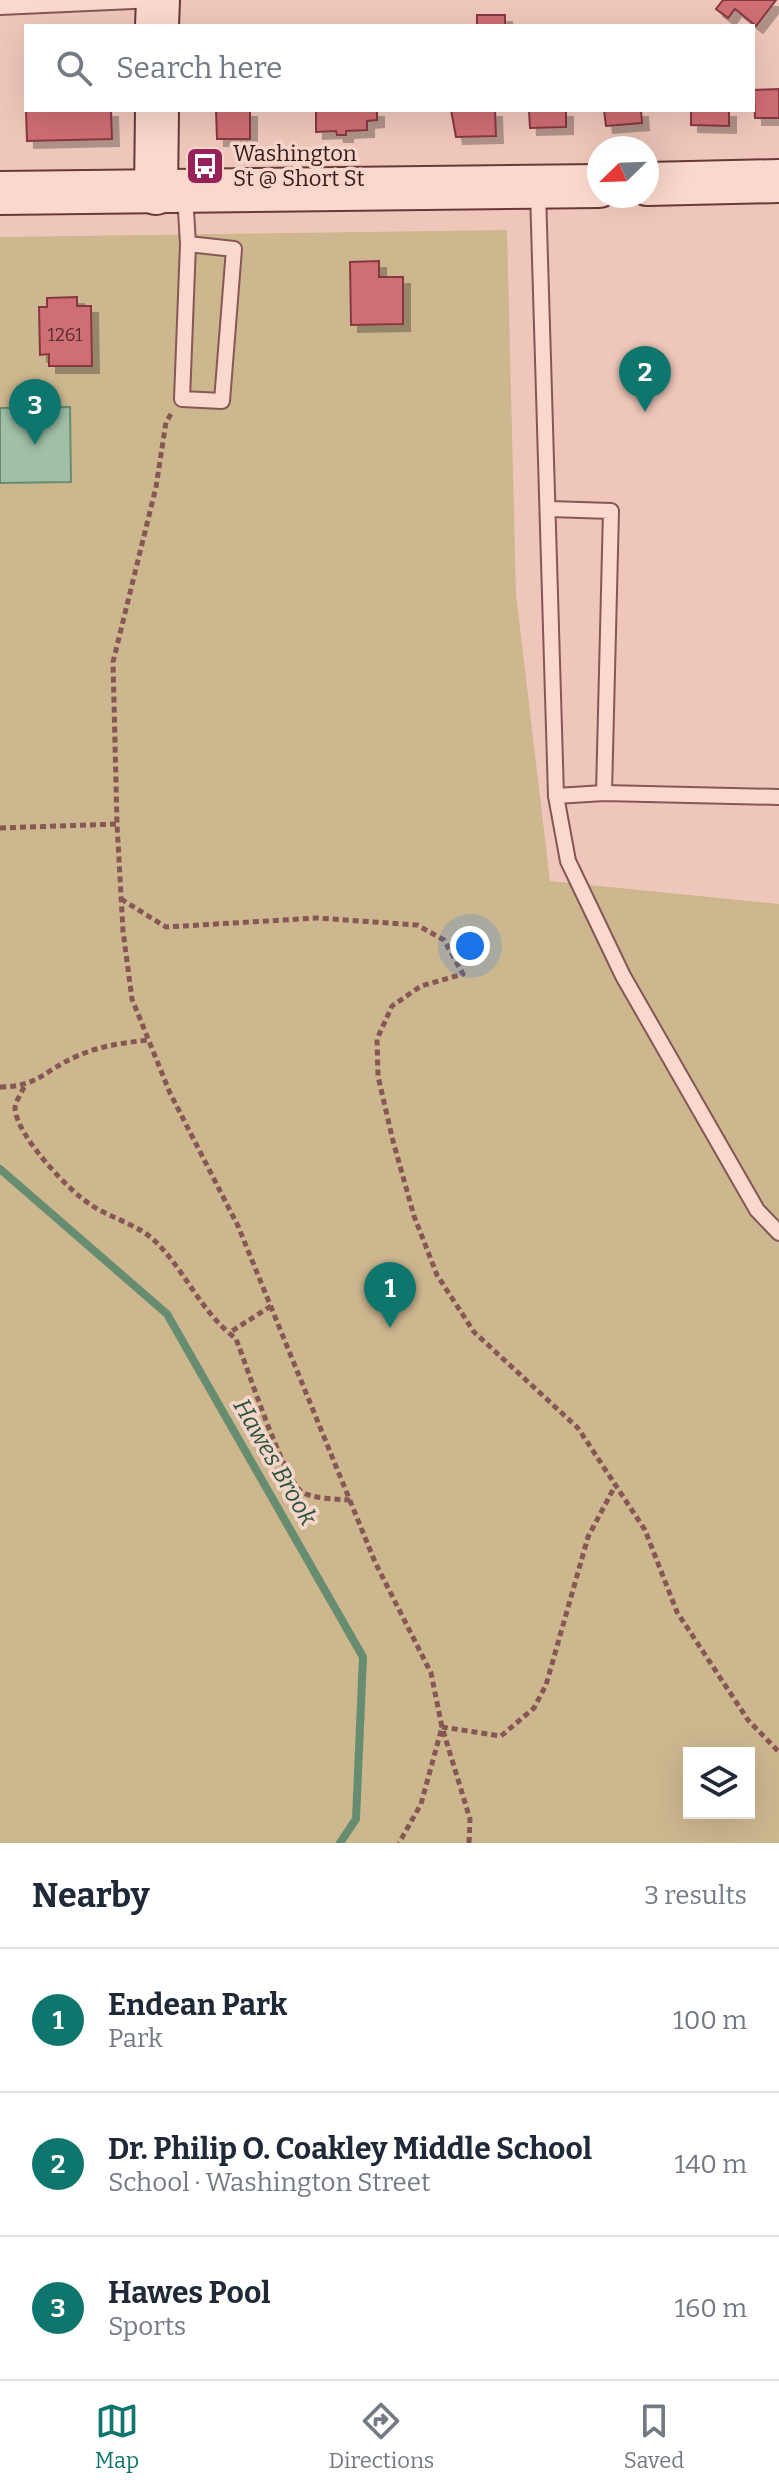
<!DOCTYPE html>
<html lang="en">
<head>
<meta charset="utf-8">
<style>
	body { margin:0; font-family:Bitter,serif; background:#f2f2f3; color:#1f2937 }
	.controls { position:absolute; right:24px; bottom:24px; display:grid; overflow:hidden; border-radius:0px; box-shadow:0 8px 32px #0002 }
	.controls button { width:72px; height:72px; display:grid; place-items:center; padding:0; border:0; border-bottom:2px solid #e0e1e3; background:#fff; color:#1f2937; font:40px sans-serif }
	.compass { position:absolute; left:587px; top:136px; width:72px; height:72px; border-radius:50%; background:#fff; box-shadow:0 8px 32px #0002; rotate:247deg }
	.you { position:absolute; left:470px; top:946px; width:28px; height:28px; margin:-20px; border:6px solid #fff; border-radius:50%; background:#1a73e8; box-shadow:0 0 0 12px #1a73e833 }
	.badge { display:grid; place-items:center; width:52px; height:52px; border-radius:50%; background:#0f766e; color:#fff; font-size:26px; font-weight:700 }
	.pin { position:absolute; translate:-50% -66px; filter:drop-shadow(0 2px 4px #0008) }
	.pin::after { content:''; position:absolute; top:42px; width:28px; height:24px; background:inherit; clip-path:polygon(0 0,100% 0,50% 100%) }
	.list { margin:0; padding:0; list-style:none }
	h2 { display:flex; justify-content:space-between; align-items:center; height:104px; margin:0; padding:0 32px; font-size:34px }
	h2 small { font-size:26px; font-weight:400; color:#747a83 }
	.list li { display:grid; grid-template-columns:52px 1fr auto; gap:24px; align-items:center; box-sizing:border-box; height:144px; padding:0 32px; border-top:2px solid #e0e1e3 }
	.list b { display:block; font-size:30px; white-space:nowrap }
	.list p { margin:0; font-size:26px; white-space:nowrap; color:#747a83 }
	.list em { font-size:26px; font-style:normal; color:#747a83 }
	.icon { flex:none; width:44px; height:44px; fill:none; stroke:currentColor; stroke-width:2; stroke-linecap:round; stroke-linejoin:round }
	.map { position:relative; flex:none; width:779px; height:1843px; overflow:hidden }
	.search { position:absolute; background:#fff; box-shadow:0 8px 32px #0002; left:24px; right:24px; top:24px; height:88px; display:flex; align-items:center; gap:20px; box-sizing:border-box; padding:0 28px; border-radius:0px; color:#747a83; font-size:30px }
	.sheet { height:536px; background:#fff }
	nav { display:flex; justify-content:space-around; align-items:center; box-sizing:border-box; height:112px; border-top:2px solid #e0e1e3; background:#fff; font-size:22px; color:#747a83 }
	nav a { display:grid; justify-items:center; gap:4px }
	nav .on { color:#0f766e }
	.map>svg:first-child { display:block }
	.green { fill:#cdb78f; fill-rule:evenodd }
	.water { fill:#9fbfa7; stroke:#678d71; stroke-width:2 }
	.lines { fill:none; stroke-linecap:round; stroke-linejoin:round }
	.stream { stroke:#678d71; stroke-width:8 }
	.building { fill:#cf6e73; stroke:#86393f; stroke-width:2; filter:url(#shadow) }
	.lane-casing { stroke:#865754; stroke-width:18 }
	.secondary-casing { stroke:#673938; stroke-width:46 }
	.path { stroke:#865754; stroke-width:5; stroke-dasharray:6 4; stroke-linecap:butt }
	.lane { stroke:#fad8cd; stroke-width:14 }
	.secondary { stroke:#fad8cd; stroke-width:42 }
	.labels { text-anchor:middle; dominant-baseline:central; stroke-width:7; stroke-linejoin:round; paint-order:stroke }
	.number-label { font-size:18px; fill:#5b2f30 }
	.poi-label { font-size:22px; fill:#341a1a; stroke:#f6d5ca; text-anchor:start }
	.water-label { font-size:24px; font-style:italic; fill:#28553d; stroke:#f6d5ca }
</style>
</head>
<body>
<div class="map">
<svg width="779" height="1843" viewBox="0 0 779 1843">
	<defs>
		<filter id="shadow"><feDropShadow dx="7" dy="7" stdDeviation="0" flood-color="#0004"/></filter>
	</defs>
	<rect width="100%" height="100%" fill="#efc7ba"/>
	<!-- green -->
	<path class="green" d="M507,230l9,364 34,287 229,23v939h-779v-1606zM689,1753h60v60h-60z"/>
	<!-- water -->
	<polygon class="water" points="70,407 71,482 0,483 0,408"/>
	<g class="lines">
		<!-- stream -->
		<polyline class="stream" points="0,1169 167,1314 363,1657 356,1819 340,1843"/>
	</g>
	<!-- building -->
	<g class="building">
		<polygon points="723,0 776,0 756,26 735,9 728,18 716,9"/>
		<rect x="477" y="15" width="28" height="11"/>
		<polygon points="779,89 779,118 755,118 754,90"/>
		<polygon points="26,110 111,110 112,139 27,141"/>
		<polygon points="216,110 250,110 250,139 217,139"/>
		<polygon points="316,110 377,110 377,120 367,121 367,130 346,131 346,135 337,135 336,131 316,132"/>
		<polygon points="451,110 495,110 496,136 456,137"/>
		<polygon points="529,110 566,110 566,127 530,128"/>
		<polygon points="604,110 641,110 642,123 606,126"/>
		<polygon points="691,110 729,110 729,126 691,125"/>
		<polygon points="379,261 379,277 403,277 403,324 351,325 350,262"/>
		<polygon points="77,297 77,306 91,306 92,366 49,366 49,354 40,355 39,307 47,307 47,298"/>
	</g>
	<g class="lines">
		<defs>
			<g id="lane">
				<polyline points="0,7 155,0"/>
				<polyline points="538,192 556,796 568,861 623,976 757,1210 779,1233"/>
				<polyline points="185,194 188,244 182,399 222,401 234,249 188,244"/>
				<polyline points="550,509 611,511 604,793"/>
				<polyline points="556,796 604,793 779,797"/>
			</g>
			<g id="secondary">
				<polyline points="157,26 158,0"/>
				<polyline points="647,184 779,181"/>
				<polyline points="0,193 599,186"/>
				<polyline points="156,193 157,110"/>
			</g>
		</defs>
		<!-- lane casing -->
		<use href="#lane" class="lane-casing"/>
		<!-- secondary casing -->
		<use href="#secondary" class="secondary-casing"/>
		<!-- path -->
		<g class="path">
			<polyline points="171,414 166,422 156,487 113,662 117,824 123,931 132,999 170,1093 238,1226 375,1562 431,1673 442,1727 421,1804 399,1843"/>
			<polyline points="0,828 117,824"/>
			<polyline points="121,899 166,927 317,918 417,925 444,940 463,974 421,986 392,1006 377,1039 378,1076 393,1141 414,1216 437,1275 474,1332 578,1428 645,1530 677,1612 748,1720 779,1752"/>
			<path d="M0,1087c37,0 44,-16 75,-30 24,-11 47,-14 73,-17"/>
			<path d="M24,1087c-3,7 -9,15 -9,22 2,27 54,82 76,96 20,13 48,20 65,37 28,28 43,65 73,91"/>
			<path d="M271,1306l-42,27 7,6c11,27 48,142 66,153 11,7 35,7 48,8"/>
			<polyline points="469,1843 470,1819 442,1727 501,1736 534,1708 546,1685 588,1537 615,1486"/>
		</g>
		<!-- lane -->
		<use href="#lane" class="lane"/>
		<!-- secondary -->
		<use href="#secondary" class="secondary"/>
	</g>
	<!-- icons -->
	<defs>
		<symbol id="bus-square" viewBox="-11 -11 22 22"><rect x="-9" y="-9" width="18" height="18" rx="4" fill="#97225a" stroke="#f6d5ca"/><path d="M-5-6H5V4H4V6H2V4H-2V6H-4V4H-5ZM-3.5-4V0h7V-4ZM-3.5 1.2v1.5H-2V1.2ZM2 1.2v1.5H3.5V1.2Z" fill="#fff"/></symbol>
	</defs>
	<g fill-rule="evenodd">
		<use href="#bus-square" x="183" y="144" width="44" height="44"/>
	</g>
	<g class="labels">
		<!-- number labels -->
		<g class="number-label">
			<text x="65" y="335">1261</text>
		</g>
		<!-- poi labels -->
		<g class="poi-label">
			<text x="233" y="153">Washington<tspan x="233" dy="25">St @ Short St</tspan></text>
		</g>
		<!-- water labels -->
		<g class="water-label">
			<text transform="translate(275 1462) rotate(60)">Hawes Brook</text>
		</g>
	</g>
</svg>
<div class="controls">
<button><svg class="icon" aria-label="layers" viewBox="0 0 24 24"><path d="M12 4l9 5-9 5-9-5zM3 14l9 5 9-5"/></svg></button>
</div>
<svg class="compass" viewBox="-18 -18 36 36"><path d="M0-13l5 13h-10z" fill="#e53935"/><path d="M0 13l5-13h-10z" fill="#747a83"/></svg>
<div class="you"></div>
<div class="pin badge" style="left:390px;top:1328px">1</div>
<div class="pin badge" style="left:645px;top:412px">2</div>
<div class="pin badge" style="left:35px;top:445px">3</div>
<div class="search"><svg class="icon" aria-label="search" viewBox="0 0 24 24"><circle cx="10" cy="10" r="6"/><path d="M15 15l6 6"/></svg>Search here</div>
</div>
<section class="sheet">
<h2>Nearby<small>3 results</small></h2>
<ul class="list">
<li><span class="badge">1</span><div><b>Endean Park</b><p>Park</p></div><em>100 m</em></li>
<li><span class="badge">2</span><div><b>Dr. Philip O. Coakley Middle School</b><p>School · Washington Street</p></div><em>140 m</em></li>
<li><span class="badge">3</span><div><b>Hawes Pool</b><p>Sports</p></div><em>160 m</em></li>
</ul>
</section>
<nav>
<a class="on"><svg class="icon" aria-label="map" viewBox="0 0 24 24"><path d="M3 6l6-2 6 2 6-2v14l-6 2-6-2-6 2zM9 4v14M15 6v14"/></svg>Map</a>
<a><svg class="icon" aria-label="directions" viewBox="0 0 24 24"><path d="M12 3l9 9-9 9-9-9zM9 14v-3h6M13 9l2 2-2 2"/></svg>Directions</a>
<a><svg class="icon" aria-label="saved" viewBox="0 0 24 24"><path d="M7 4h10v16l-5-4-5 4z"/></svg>Saved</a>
</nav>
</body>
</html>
